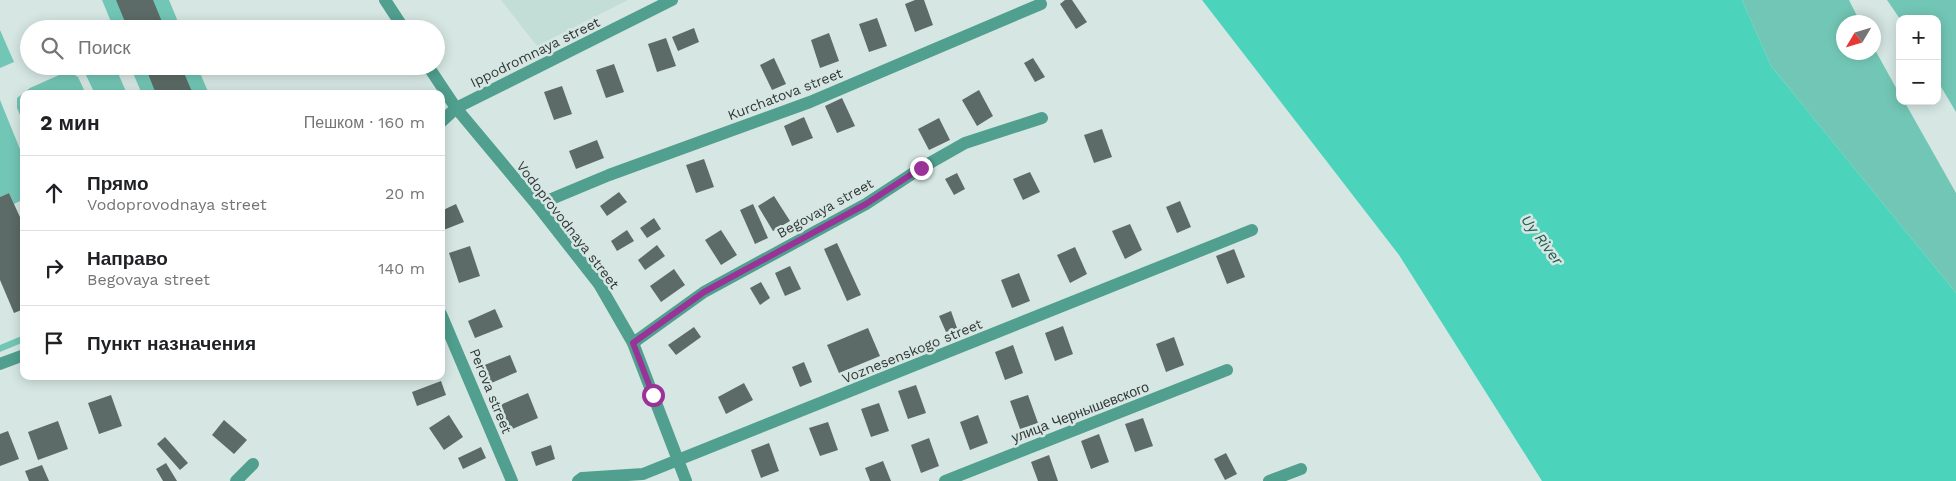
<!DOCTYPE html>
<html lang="ru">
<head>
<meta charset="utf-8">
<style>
	body { margin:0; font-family:"Work Sans",sans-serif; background:#f2f2f2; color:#202124 }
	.controls { position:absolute; right:15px; top:15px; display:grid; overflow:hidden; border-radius:10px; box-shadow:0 2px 12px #0003 }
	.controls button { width:45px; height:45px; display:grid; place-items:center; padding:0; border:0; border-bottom:1px solid #e0e0e0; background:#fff; color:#202124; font:25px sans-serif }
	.compass { position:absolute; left:1836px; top:15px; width:45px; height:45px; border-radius:50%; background:#fff; box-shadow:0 2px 12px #0003; rotate:232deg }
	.stop { position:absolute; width:15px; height:15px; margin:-11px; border:4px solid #9a3398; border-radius:50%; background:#fff }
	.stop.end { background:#9a3398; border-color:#fff; box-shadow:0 1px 5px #0008 }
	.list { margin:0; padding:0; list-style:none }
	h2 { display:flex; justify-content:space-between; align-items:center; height:65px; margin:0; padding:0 20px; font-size:21px }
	h2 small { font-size:16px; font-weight:400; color:#757577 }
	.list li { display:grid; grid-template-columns:32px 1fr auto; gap:15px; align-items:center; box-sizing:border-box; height:75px; padding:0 20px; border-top:1px solid #e0e0e0 }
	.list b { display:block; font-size:19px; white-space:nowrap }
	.list p { margin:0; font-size:16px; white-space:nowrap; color:#757577 }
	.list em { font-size:16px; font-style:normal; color:#757577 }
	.icon { flex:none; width:28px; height:28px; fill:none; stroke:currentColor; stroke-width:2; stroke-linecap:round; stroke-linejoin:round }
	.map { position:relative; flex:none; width:1956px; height:481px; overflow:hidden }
	.search { position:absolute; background:#fff; box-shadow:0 2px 12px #0003; left:20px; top:20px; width:425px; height:55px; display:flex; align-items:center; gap:12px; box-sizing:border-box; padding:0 18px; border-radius:28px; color:#757577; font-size:19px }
	.panel { position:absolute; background:#fff; box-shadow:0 2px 12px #0003; left:20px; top:90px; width:425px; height:290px; border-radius:10px }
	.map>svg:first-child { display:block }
	.built { fill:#c3ddd7 }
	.green { fill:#72c6b5 }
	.water { fill:#4bd4bb }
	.building { fill:#5c6b67 }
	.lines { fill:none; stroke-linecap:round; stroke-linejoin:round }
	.minor { stroke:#509f8f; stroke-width:12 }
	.route { stroke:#9a3398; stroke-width:6 }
	.labels { text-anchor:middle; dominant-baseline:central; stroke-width:5; stroke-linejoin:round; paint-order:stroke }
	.street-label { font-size:14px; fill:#323937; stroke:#d6e7e3 }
	.water-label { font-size:15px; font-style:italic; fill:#245b50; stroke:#d6e7e3 }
</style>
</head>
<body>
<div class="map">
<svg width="1956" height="481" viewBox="0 0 1956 481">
	<rect width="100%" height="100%" fill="#d6e7e3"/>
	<!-- built -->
	<polygon class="built" points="501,0 628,0 537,46"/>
	<!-- green -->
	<g class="green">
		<polygon points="102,0 169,0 181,29 114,29"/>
		<polygon points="1742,0 1849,0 1860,22 1844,22 1844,52 1874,52 1874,48 1900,95 1900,101 1904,101 1956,193 1956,293 1771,66"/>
		<polygon points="1887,0 1956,0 1956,112 1937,80 1937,19 1900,19"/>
		<polygon points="0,30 14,62 0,68"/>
		<polygon points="88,66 115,66 127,94 95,94 85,73"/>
		<polygon points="130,66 197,66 209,94 142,94"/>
		<polygon points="68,71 78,77 86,94 24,94 24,124 17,108 17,98 30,88"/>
		<polygon points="0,100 24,159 24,199 14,204 9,193 0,197"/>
		<polygon points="24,335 24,342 0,352 0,345"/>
	</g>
	<!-- water -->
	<polygon class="water" points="1202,0 1742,0 1771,66 1956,293 1956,481 1542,481 1399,255"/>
	<!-- building -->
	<g class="building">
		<polygon points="116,0 153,0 165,29 128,29"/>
		<polygon points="915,0 924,0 933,25 915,32 905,4"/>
		<polygon points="1065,0 1072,0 1087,22 1076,29 1060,4"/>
		<polygon points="877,18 887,46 869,52 859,24"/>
		<polygon points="694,28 699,42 678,51 672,37"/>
		<polygon points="829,33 839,61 820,68 811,40"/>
		<polygon points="666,38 676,66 657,72 648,44"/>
		<polygon points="774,58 786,84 772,90 760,65"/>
		<polygon points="1033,58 1045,77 1035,82 1024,63"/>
		<polygon points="614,64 624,92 606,98 596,70"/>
		<polygon points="145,66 181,66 193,94 156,94"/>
		<polygon points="562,86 572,114 554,120 544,92"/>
		<polygon points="979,90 993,116 977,126 962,100"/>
		<polygon points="842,98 855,126 837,133 825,106"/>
		<polygon points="804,117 813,138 792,146 784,126"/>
		<polygon points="939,118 950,140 929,150 918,129"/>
		<polygon points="1102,129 1112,157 1094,163 1084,135"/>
		<polygon points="597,140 604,158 576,169 569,151"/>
		<polygon points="704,159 714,187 696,193 686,165"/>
		<polygon points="1030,172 1040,192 1023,200 1013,179"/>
		<polygon points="957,173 965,189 954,195 945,179"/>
		<polygon points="619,192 627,202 607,216 600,206"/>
		<polygon points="9,193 24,226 24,309 14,313 0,280 0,197"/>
		<polygon points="774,196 790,221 773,231 758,206"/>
		<polygon points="1180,201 1191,227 1177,233 1166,207"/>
		<polygon points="456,204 464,222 441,231 441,211"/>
		<polygon points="753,204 768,238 755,244 740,210"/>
		<polygon points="654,218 661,229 647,238 640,228"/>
		<polygon points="1130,224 1142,250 1125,259 1112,231"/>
		<polygon points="627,230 634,241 617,251 611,241"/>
		<polygon points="721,230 737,255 721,265 705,240"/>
		<polygon points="837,243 861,295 847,301 824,249"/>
		<polygon points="657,245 665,256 645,270 638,260"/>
		<polygon points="470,246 480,276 459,283 449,253"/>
		<polygon points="1075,247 1087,274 1070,283 1057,255"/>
		<polygon points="1234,249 1245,277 1227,284 1216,256"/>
		<polygon points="790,266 801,289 785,296 775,273"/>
		<polygon points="674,269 685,285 661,302 650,286"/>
		<polygon points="1019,273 1030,301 1012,308 1001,280"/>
		<polygon points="761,282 770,298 760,305 750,288"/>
		<polygon points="495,309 503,327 475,338 468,321"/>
		<polygon points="951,311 957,328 946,332 939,316"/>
		<polygon points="1063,326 1073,354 1055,361 1045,333"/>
		<polygon points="694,327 701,337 676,355 668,345"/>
		<polygon points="868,328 880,356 839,373 827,345"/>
		<polygon points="1174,337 1184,365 1166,372 1156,344"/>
		<polygon points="1013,345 1023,373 1005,380 995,352"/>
		<polygon points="510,355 517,372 489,384 482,366"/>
		<polygon points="804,362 812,382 800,387 792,367"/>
		<polygon points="441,381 446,395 417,406 412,392"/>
		<polygon points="744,383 753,400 726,414 718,397"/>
		<polygon points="916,385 926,413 908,419 898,391"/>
		<polygon points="528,393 538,418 510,430 500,405"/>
		<polygon points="111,395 122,426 99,434 88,403"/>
		<polygon points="1028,395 1038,423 1020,429 1010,401"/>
		<polygon points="879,403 889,431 871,437 861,409"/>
		<polygon points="449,415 463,437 444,450 429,428"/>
		<polygon points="978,415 988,443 970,450 960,422"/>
		<polygon points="1143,418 1153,446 1135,452 1125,424"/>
		<polygon points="224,420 247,440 234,454 212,435"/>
		<polygon points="58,421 68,449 38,460 28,432"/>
		<polygon points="828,422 838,450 820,456 809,428"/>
		<polygon points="8,431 19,459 0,466 0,434"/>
		<polygon points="1099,434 1109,462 1091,469 1081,441"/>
		<polygon points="165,437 188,463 180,470 157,444"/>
		<polygon points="929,438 939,466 921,473 911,445"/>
		<polygon points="769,443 779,471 761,478 751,450"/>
		<polygon points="551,445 555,459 536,466 531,452"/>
		<polygon points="481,447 486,458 463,469 458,458"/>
		<polygon points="1226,453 1237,474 1225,480 1214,459"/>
		<polygon points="1049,455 1058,481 1038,481 1031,462"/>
		<polygon points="883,461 891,481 870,481 865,468"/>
		<polygon points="166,463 177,481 163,481 156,469"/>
		<polygon points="42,465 49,481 29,481 25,471"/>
	</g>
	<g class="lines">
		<!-- minor -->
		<g class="minor">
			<polyline points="385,0 404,29"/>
			<polyline points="428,66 456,108 537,205 599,284 633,343 686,481"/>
			<polyline points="441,122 456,108 672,0"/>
			<polyline points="537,205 609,175 810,102 1041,4"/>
			<polyline points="441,314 512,481"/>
			<polyline points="633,343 704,292 866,204 921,168 965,143 1042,118"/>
			<polyline points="0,364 24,355"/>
			<polyline points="236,481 253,464"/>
			<polyline points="578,481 582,478 643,474 1252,230"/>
			<polyline points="945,481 1227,370"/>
			<polyline points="1269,481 1301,469"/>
		</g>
	</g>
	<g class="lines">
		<!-- route -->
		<polyline class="route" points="653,395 633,343 704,292 866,204 921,168"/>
	</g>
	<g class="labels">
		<!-- street labels -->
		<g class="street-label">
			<text transform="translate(535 52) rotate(-26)">Ippodromnaya street</text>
			<text transform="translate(785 94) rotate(-21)">Kurchatova street</text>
			<text transform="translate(825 208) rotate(-29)">Begovaya street</text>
			<text transform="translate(568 225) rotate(52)">Vodoprovodnaya street</text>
			<text transform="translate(912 351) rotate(-22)">Voznesenskogo street</text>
			<text transform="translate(491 391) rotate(68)">Perova street</text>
			<text transform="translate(1080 412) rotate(-21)">улица Чернышевского</text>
		</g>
		<!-- water labels -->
		<g class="water-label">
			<text transform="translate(1542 240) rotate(53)">Uy River</text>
		</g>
	</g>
</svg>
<div class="controls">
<button>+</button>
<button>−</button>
</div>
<svg class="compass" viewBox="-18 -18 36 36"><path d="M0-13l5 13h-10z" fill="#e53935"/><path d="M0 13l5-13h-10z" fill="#757577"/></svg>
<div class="stop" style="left:653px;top:395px"></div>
<div class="stop end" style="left:921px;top:168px"></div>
<div class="search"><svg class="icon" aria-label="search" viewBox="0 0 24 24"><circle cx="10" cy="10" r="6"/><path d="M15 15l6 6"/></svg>Поиск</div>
<section class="panel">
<h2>2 мин<small>Пешком · 160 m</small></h2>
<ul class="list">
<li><svg class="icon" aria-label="ahead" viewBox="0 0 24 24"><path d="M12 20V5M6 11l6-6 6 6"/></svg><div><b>Прямо</b><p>Vodoprovodnaya street</p></div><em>20 m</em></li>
<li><svg class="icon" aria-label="right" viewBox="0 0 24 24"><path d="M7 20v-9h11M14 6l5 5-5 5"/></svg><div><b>Направо</b><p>Begovaya street</p></div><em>140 m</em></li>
<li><svg class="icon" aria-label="arrive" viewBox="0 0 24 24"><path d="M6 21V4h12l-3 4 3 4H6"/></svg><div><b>Пункт назначения</b></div></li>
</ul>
</section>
</div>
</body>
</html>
